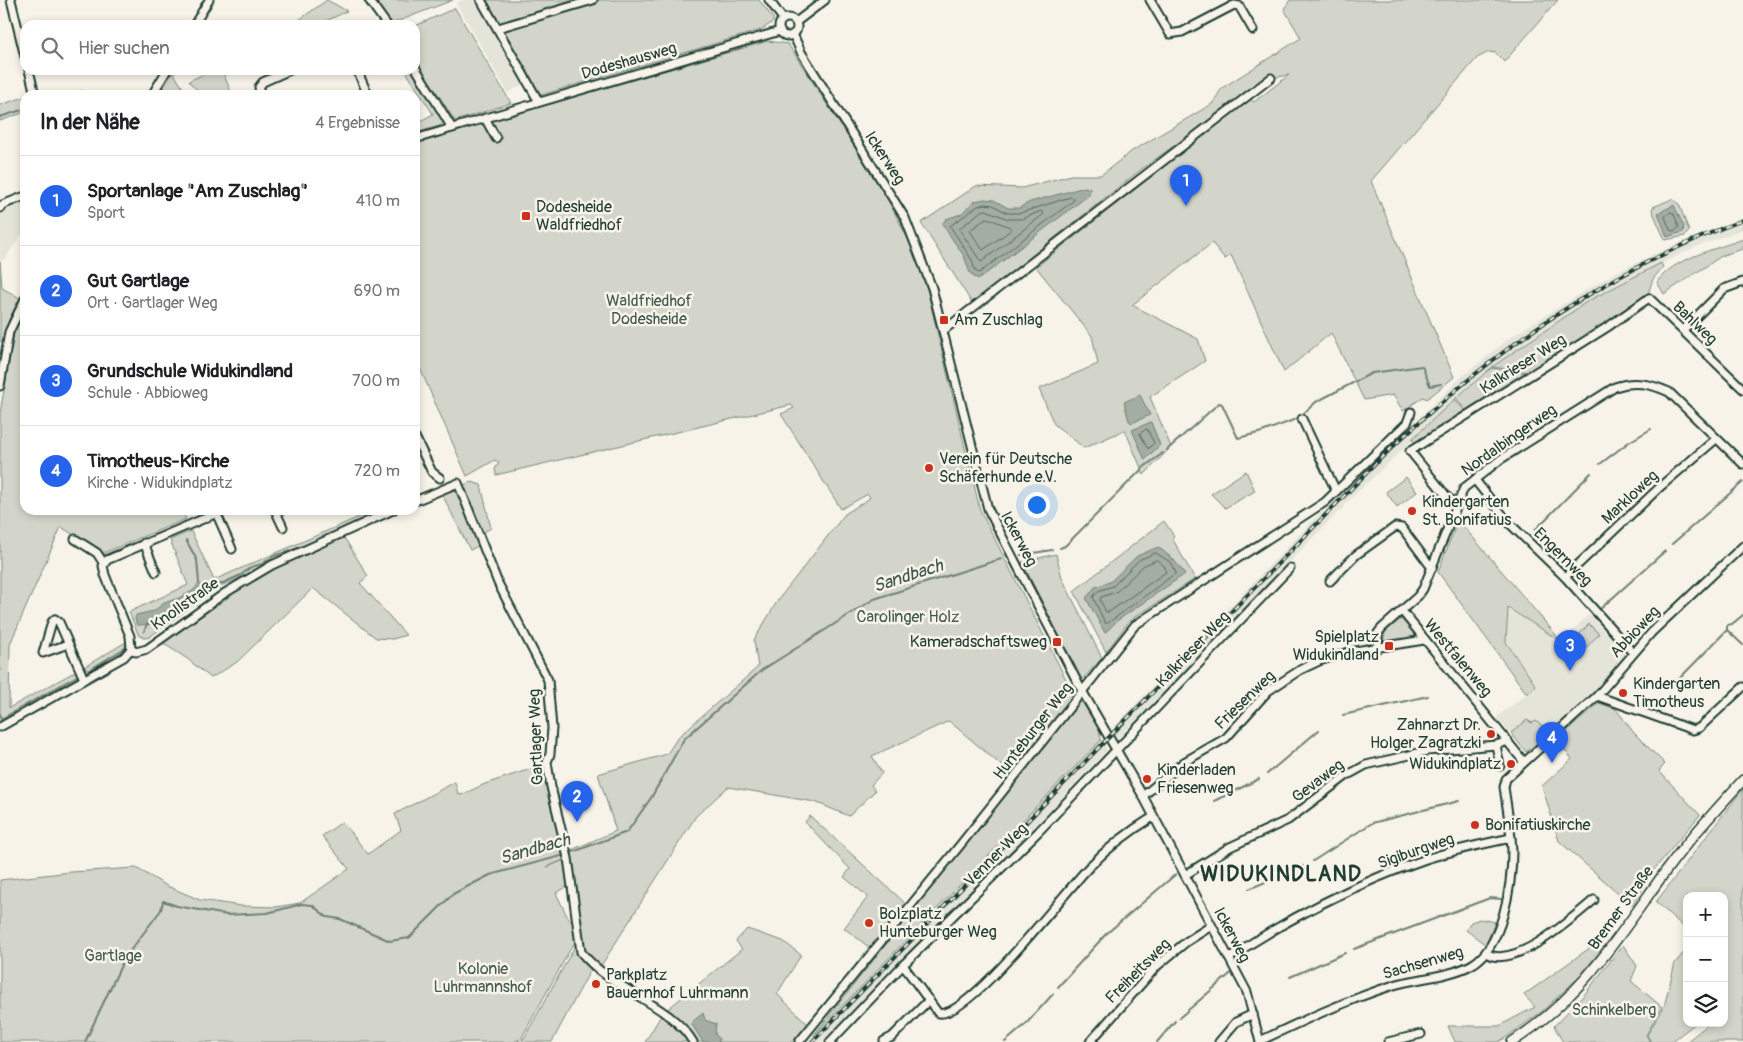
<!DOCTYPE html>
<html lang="de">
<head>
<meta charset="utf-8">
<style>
	body { margin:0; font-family:Pangolin,sans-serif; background:#f2f2f2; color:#202124 }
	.controls { position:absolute; right:15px; bottom:15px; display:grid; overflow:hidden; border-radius:10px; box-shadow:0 2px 8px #0003 }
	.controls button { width:45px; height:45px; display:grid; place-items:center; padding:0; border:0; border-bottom:1px solid #e0e0e0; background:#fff; color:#202124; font:25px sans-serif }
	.you { position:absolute; left:1036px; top:504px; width:18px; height:18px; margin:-12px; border:4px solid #fff; border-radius:50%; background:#1a73e8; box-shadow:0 0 0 8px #1a73e833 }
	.badge { display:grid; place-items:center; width:32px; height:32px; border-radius:50%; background:#2563eb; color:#fff; font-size:16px; font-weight:700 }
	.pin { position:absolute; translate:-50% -41px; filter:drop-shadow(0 1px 2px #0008) }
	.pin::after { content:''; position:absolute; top:26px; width:18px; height:15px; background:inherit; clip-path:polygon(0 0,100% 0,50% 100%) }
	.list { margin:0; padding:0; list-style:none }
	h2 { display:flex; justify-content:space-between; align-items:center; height:65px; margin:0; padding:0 20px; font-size:21px }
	h2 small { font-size:16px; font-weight:400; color:#757577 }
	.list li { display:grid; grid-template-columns:32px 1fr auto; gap:15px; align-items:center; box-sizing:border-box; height:90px; padding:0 20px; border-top:1px solid #e0e0e0 }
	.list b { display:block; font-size:19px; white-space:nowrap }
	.list p { margin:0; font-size:16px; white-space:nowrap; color:#757577 }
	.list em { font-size:16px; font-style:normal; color:#757577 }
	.icon { flex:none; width:28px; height:28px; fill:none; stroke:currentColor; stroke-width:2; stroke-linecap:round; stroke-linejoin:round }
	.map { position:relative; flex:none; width:1743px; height:1042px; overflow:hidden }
	.search { position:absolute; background:#fff; box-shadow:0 2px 8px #0003; left:20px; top:20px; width:400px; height:55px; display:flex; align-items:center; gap:12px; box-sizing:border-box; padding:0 18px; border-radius:15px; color:#757577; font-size:19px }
	.panel { position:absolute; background:#fff; box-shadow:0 2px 8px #0003; left:20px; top:90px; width:400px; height:425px; border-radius:15px }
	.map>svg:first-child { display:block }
	.built { fill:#e5e4d9 }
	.green { fill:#d3d5ca; stroke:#79897f }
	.water { fill:#a4ada3; stroke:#6f8077 }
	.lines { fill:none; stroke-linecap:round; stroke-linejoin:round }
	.shore { stroke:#546a60; stroke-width:1 }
	.stream { stroke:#6f8077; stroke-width:2 }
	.minor-casing { stroke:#1f3d34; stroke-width:11 }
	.major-casing { stroke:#1f3d34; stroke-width:12 }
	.minor { stroke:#f7f3e8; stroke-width:7 }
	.major { stroke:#f7f3e8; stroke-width:9 }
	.rail-casing { stroke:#1f3d34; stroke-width:4 }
	.rail { stroke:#f7f3e8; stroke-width:2; stroke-dasharray:5.5; stroke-linecap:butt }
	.poi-dot { fill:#c8321e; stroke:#f7f3e8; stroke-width:2 }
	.labels { text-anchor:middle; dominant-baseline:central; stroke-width:5; stroke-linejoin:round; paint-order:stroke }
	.street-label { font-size:16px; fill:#1f3d34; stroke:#f7f3e8 }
	.poi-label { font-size:16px; fill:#1f3d34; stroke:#f7f3e8; text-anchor:start }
	.park-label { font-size:16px; fill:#435b52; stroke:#f7f3e8 }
	.water-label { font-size:18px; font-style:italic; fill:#405950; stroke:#f7f3e8 }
	.district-label { font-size:21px; font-weight:bold; letter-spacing:1px; fill:#1f3d34; stroke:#f7f3e8 }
</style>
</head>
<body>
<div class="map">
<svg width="1743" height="1042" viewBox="0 0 1743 1042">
	<rect width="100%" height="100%" fill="#f7f3e8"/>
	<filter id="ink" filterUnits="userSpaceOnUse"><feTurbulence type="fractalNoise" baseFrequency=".02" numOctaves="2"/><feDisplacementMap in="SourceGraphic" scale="10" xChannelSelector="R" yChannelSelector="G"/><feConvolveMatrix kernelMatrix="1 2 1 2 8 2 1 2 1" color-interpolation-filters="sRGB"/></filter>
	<g filter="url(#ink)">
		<!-- built -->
		<g class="built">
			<polygon points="462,0 475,0 524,84 508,93 456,3"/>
			<polygon points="25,200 25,229 5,259 0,261 0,214 4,208"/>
			<polygon points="1743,217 1743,229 1696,247 1617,285 1549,327 1476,380 1345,504 1344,508 1337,513 1118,739 1112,729 1325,508 1459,379 1512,336 1611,275 1659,252"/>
			<polygon points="1508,609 1562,642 1589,614 1627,656 1599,687 1540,743 1526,752 1497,717 1537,686 1507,642"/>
			<polygon points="1101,740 1107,750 1039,822 826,1041 807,1042"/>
		</g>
		<!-- green -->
		<g class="green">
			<polygon points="327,0 347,11 318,25 292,25"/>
			<polygon points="375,0 453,0 391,24"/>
			<polygon points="487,0 759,0 773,18 773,22 761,30 541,95"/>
			<polygon points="1290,0 1558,0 1504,62 1496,53 1489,52 1477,58 1371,181 1454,377 1427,399 1423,397 1403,411 1393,395 1364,400 1331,333 1284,372 1231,255 1225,259 1212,243 1132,305 1198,339 1205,361 1150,397 1171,447 1144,475 1125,430 1084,448 1054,424 1039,389 1098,364 1092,336 1036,267 1250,99 1254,102 1289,75 1266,79 1139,171 972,303 921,223 976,186 1022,188 1071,175 1101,175 1132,151 1212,104 1222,88 1301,38 1284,9"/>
			<polygon points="455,8 511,103 455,121 415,58 415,26"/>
			<polygon points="768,41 788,44 885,194 913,249 927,289 980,510 1074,695 1025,760 1014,751 1002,766 949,721 872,756 882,773 871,785 875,791 849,816 815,802 728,787 696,816 599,969 584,950 569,851 616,831 598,774 667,754 678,737 758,667 754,640 778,600 845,514 870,498 868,494 841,509 781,414 794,408 791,405 496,475 495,469 499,463 495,460 467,476 415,357 415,143"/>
			<path d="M212,70h10l9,22c-14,7 -34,3 -42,-11z"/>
			<polygon points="405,70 412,70 442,118 443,123 439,126 415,133 415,124 433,114"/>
			<polygon points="173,72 184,90 179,95 159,95"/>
			<polygon points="25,97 25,112 0,121 0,105"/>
			<polygon points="1672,199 1679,204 1689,231 1685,236 1665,240 1652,210 1653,207"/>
			<path d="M1743,239v10l-20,6 -59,39 -7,-12c16,-24 60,-33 86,-43z"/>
			<polygon points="0,261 2,288 20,298 9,319 2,342 0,341"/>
			<polygon points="1661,263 1663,267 1653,279 1647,297 1530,372 1492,367 1588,301"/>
			<polygon points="25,313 25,510 182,510 186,519 103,553 61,527 10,644 9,708 78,670 78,679 0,723 0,413 14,333 21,317"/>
			<polygon points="1491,368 1528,373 1466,411 1456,398"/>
			<polygon points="1455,399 1465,411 1415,443 1412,439"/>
			<polygon points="1246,471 1255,491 1225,508 1211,494"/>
			<polygon points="1406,477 1417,492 1397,507 1386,492"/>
			<polygon points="472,482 481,485 491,528 478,535 482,544 470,550 441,492"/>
			<polygon points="375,510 390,510 215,589 148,638 139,636 129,612 188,585 170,540 191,531 214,580"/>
			<polygon points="1458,520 1562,642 1508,608 1506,642 1536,686 1527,694 1438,572"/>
			<polygon points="1164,521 1174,536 1172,538 1195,579 1130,620 1106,652 1074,591"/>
			<polygon points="340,537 345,539 368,576 360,583 406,635 393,639 376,638 313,588 237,662 211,678 186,658 161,642 241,584"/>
			<polygon points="1056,554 1062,578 1102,658 1082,680 1022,562"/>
			<polygon points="1401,619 1416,636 1414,640 1383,644 1385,632"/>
			<polygon points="1589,624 1599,634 1583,651 1573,641"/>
			<path d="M126,642c-1,16 -24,23 -36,30l-6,-5z"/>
			<polygon points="1079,702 1082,702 1099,730 1101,740 813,1036"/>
			<polygon points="1599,703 1616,709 1634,733 1665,764 1659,771 1700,815 1652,872 1633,906 1559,841 1542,786 1572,759 1557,740"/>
			<polygon points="1527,720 1532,723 1536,721 1550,733 1526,752 1511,733"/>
			<polygon points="546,764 566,859 547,867 567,859 570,885 556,893 568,918 576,926 576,942 572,946 522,1037 523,1040 575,946 578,946 592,967 552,1042 518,1042 519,1039 513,1042 0,1042 0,880 71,872 136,868 167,886 200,900 241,906 276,907 300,903 349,869 322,836 342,822 368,854 401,830 395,814 455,782 458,794 461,795 485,784"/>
			<polygon points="1743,789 1743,1042 1686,1042 1710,1023 1724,1023 1724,896 1687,896 1687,930 1656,902"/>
			<polygon points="810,816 906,904 870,948 844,928 868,897 844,877 850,869 805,822"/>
			<polygon points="1480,919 1495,922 1486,945 1466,930 1471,922"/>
			<polygon points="747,929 783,941 801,955 777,994 809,1025 793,1042 695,1042 664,1012 742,949 736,941"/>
			<polygon points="1598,942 1605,945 1577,979 1540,1013 1505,1038 1498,1042 1455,1042 1448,1026 1499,1026 1535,1007 1524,995"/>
			<polygon points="1623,945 1637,966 1631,981 1662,1007 1646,1035 1650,1042 1563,1042 1554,1026 1584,995"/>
			<polygon points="1687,949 1687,1023 1696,1023 1671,1042 1651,1042 1647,1035 1664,1007 1675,963"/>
			<polygon points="662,1014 677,1024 690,1042 645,1042"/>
		</g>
		<!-- water -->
		<g class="water">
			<polygon points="1085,187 1090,188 1089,195 979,279 974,277 970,273 964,256 944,227 943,223 946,219 961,214 975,201 985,199 994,200 1008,208 1019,208 1030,202"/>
			<polygon points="1674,205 1684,227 1683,232 1667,237 1658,213"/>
			<polygon points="1140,395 1150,415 1132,423 1129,421 1124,402"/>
			<polygon points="1151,422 1160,445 1145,460 1132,430"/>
			<polygon points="1158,547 1173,559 1185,574 1118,620 1105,633 1086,598 1095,587 1110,582 1137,556"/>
			<polygon points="199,583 203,587 214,587 205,595 161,624 137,625 135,619 136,615 154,611 164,603 179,598 194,590"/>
			<polygon points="703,1013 705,1020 716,1024 715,1034 719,1038 719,1042 703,1042 691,1023"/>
		</g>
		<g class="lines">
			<!-- shore -->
			<g class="shore">
				<polygon points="1071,197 1074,198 1073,201 979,273 975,271 972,260 950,226 978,206 985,204 993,205 1007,213 1020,213"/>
				<polygon points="986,210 1008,219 1022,219 1041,211 1044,214 981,262 959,229 980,212"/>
				<polygon points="1671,212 1674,214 1679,227 1675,231 1670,230 1665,217"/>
				<polygon points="987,218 1010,227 1011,230 983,250 970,231"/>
				<polygon points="1147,429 1154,443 1148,449 1140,434"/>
				<polygon points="1156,553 1170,562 1176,573 1108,623 1105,623 1093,597 1098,591 1113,586 1139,560"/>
				<polygon points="1157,560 1165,567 1166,572 1109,612 1106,612 1100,600 1101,597 1116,592 1143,566"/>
			</g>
			<!-- stream -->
			<g class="stream">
				<polyline points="69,95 83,91"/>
				<polyline points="0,117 25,109"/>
				<polyline points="1303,414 1316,402 1372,373 1422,366 1430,386 1441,384"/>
				<polyline points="1167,450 1219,403 1222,404 1238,438 1262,432 1299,418"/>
				<polyline points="1600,464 1629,442 1651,429"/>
				<polyline points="415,496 431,490"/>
				<polyline points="188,521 211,512"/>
				<polyline points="1535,530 1591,473"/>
				<polyline points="186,540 197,560 199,583"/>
				<polyline points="1672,544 1743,482"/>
				<polyline points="1060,548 1065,546 1144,467 1163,453"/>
				<polyline points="1021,555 1052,550"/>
				<polyline points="102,556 181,524"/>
				<polyline points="214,587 241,575 251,567 262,564 274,556 307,545 384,510"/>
				<polyline points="1599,610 1665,551"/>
				<polyline points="1727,630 1743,645"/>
				<polyline points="144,632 147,624"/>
				<polyline points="86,672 125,648"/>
				<polyline points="1675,683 1727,630 1727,625 1732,624 1743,615"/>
				<polyline points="0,714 1,719 77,676"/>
				<polyline points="1343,715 1428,696"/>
				<polyline points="1267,774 1319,730"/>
				<polyline points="1214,801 1259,779"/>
				<polyline points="570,853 627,832 651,798 684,739 762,670 874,599 1001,559"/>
				<polyline points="1313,861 1372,823 1459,801"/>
				<polyline points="1249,889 1303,866"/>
				<polyline points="1354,949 1490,898 1501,899"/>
				<polyline points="1290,977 1345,953"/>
				<polyline points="1058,987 1106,934 1176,874"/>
				<polyline points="1179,1018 1230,974"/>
				<polyline points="85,1042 124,959 161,910 163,901 177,906 227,915 267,913 302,904 312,905 327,917 340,919 390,941 409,938 453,894 490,875 565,855"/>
				<polyline points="1005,1042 1025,1025 1053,994"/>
				<polyline points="1157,1042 1175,1021"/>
			</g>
			<defs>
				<g id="minor">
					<polyline points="11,0 25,57"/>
					<polyline points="369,0 387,25"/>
					<polyline points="481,0 539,102"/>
					<polyline points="769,0 783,19"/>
					<polyline points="1150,0 1170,34 1182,32 1234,5 1239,6 1253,30"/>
					<circle cx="788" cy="27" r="9"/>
					<polyline points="796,22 825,0"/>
					<polyline points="194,25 209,0"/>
					<polyline points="498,28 593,0"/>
					<polyline points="793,34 801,52 905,218 932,288 988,509 1081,689 1143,796 1247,992 1260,1042"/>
					<polyline points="415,67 452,128"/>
					<polyline points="29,70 35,95"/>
					<polyline points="357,70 368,95"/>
					<polyline points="152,95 167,70"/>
					<polyline points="260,95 259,87 263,82 290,70"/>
					<polyline points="485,118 496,138"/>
					<polyline points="415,139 780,31"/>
					<polyline points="0,208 2,205 25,196"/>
					<polyline points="944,330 1271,78"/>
					<polyline points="1683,330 1724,289 1743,282"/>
					<polyline points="0,386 9,332 25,299"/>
					<polyline points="1302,419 1336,491"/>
					<polyline points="415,437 432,472 440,478"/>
					<polyline points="1475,480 1508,522 1565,577 1633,653"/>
					<path d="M415,501l43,-18 40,100 50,97 4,48 -2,26 -3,8 4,25 17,71 13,94c30,38 90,52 112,90"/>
					<polyline points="1457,503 1448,498 1410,451 1609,326 1649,298 1743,389"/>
					<polyline points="215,510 232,549"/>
					<polyline points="275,510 283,527"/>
					<polyline points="75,539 97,553 104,564"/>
					<polyline points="144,543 156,572"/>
					<polyline points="1565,577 1661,486 1716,439"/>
					<polyline points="1330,581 1356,555 1395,527 1402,528 1432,568"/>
					<polyline points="1402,611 1524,762"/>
					<polyline points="68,644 43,653 52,622 55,619 59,622 84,679"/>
					<path d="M1378,648v-15l4,-5 36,-32 5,-7 41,-101 37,-29 114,-72c19,-7 36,-3 54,5l74,72"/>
					<polyline points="131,649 136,652 147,649 225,593 272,565 393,510"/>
					<polyline points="1597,696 1693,730 1699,728 1743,687"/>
					<polyline points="0,727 124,657 131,649 130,636 105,575 103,566 107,560 224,510"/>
					<polyline points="1496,745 1500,766"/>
					<polyline points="1143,796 1184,762 1226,738 1268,691 1300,670 1319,661 1349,652 1424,640"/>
					<polyline points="1185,875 1230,847 1288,820 1346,776 1366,765 1427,751 1496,745 1508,741"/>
					<path d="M1486,953c28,18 86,-35 108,-53"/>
					<path d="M1229,958c56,-38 132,-77 197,-99 28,-9 56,-15 85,-21"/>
					<path d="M903,965l35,48c29,8 129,-124 152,-147 19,-19 40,-35 63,-49"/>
					<polyline points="884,1041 892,1037 929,1000"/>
					<path d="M1260,1041c44,-21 87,-41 134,-56 24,-7 54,-8 77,-20 32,-17 41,-81 41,-114 -1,-21 -5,-43 -8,-64l2,-8 91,-83 55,-64 91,-86"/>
					<polyline points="799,1042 961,844 1135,625 1325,502 1407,423 1411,412"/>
					<polyline points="830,1042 903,965 1038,832 1290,568"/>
					<polyline points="1090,1042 1157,966 1186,942 1211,926"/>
					<polyline points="1219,1042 1236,1022 1253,1014"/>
					<polyline points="1388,1042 1421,1034"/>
				</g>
				<path id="major" d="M1512,1042c70,-46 103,-100 150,-166 24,-34 53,-65 81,-96"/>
			</defs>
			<!-- minor casing -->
			<use href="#minor" class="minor-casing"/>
			<!-- major casing -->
			<use href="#major" class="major-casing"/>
			<!-- minor -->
			<use href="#minor" class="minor"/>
			<!-- major -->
			<use href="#major" class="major"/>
			<defs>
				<path id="rail" d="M812,1042l569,-584c109,-106 219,-184 362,-238"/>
			</defs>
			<!-- rail casing -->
			<use href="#rail" class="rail-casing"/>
			<!-- rail -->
			<use href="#rail" class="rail"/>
		</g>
	</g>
	<!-- markers -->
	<g class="poi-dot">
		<rect x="521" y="211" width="10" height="10" rx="2.5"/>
		<rect x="939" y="315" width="10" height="10" rx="2.5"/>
		<circle cx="929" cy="468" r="5"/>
		<circle cx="1412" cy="511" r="5"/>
		<rect x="1052" y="637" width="10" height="10" rx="2.5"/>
		<rect x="1384" y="641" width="10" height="10" rx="2.5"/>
		<circle cx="1623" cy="693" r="5"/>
		<circle cx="1491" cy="734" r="5"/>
		<circle cx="1511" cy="764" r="5"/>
		<circle cx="1147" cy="779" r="5"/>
		<circle cx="1475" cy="825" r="5"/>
		<circle cx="869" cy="923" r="5"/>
		<circle cx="596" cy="984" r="5"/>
	</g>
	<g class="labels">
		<!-- street labels -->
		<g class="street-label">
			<text transform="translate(629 61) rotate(-16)">Dodeshausweg</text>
			<text transform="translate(885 158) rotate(57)">Ickerweg</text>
			<text transform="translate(1695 323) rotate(44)">Bahlweg</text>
			<text transform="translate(1523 364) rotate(-32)">Kalkrieser Weg</text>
			<text transform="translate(1509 440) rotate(-35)">Nordalbingerweg</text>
			<text transform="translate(1630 497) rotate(-43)">Markloweg</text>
			<text transform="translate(1019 539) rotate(62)">Ickerweg</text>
			<text transform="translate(1563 557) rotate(45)">Engernweg</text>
			<text transform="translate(185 604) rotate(-35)">Knollstraße</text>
			<text transform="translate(1635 632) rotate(-47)">Abbioweg</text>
			<text transform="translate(1193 649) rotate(-46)">Kalkrieser Weg</text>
			<text transform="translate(1458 658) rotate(50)">Westfalenweg</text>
			<text transform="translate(1245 700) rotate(-44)">Friesenweg</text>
			<text transform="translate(1033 731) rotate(-52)">Hunteburger Weg</text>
			<text transform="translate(536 737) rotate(-92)">Gartlager Weg</text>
			<text transform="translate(1318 781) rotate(-37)">Gevaweg</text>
			<text transform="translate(1416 851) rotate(-19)">Sigiburgweg</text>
			<text transform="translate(996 855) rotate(-45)">Venner Weg</text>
			<text transform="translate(1621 908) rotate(-54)">Bremer Straße</text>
			<text transform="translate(1232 935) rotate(62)">Ickerweg</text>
			<text transform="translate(1423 963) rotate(-16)">Sachsenweg</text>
			<text transform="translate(1138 971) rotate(-45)">Freiheitsweg</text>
		</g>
		<!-- poi labels -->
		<g class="poi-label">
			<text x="536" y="207">Dodesheide<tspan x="536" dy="18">Waldfriedhof</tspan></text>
			<text x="954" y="320">Am Zuschlag</text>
			<text x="939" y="459">Verein für Deutsche<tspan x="939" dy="18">Schäferhunde e.V.</tspan></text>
			<text x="1422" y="502">Kindergarten<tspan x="1422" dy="18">St. Bonifatius</tspan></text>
			<text x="1379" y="637" text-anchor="end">Spielplatz<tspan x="1379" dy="18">Widukindland</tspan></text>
			<text x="1047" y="642" text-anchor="end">Kameradschaftsweg</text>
			<text x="1633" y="684">Kindergarten<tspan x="1633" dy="18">Timotheus</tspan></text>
			<text x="1481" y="725" text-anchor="end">Zahnarzt Dr.<tspan x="1481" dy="18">Holger Zagratzki</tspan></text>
			<text x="1501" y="764" text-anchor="end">Widukindplatz</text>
			<text x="1157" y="770">Kinderladen<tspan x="1157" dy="18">Friesenweg</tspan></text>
			<text x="1485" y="825">Bonifatiuskirche</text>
			<text x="879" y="914">Bolzplatz<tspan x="879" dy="18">Hunteburger Weg</tspan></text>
			<text x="606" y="975">Parkplatz<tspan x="606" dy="18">Bauernhof Luhrmann</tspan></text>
		</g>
		<!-- park labels -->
		<g class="park-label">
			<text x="649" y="301">Waldfriedhof<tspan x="649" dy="18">Dodesheide</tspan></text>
			<text x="908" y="617">Carolinger Holz</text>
			<text x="113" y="956">Gartlage</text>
			<text x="483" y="969">Kolonie<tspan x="483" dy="18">Luhrmannshof</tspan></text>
			<text x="1614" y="1010">Schinkelberg</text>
		</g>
		<!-- water labels -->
		<g class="water-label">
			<text transform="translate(908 576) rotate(-18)">Sandbach</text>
			<text transform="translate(535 849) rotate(-16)">Sandbach</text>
		</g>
		<!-- district labels -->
		<g class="district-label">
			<text x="1281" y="874">WIDUKINDLAND</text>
		</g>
	</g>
</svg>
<div class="controls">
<button>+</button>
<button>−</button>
<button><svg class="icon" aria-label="layers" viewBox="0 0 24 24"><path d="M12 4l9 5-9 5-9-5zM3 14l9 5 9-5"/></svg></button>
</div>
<div class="you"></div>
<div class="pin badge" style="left:1186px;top:206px">1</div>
<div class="pin badge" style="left:577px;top:822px">2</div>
<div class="pin badge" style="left:1570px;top:671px">3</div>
<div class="pin badge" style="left:1552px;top:763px">4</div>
<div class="search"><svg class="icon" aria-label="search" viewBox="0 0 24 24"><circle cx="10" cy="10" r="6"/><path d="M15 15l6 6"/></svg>Hier suchen</div>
<section class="panel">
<h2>In der Nähe<small>4 Ergebnisse</small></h2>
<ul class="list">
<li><span class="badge">1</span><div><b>Sportanlage &quot;Am Zuschlag&quot;</b><p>Sport</p></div><em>410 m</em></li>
<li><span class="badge">2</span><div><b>Gut Gartlage</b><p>Ort · Gartlager Weg</p></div><em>690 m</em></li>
<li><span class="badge">3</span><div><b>Grundschule Widukindland</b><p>Schule · Abbioweg</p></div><em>700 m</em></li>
<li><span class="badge">4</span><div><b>Timotheus-Kirche</b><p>Kirche · Widukindplatz</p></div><em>720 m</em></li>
</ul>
</section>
</div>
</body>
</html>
